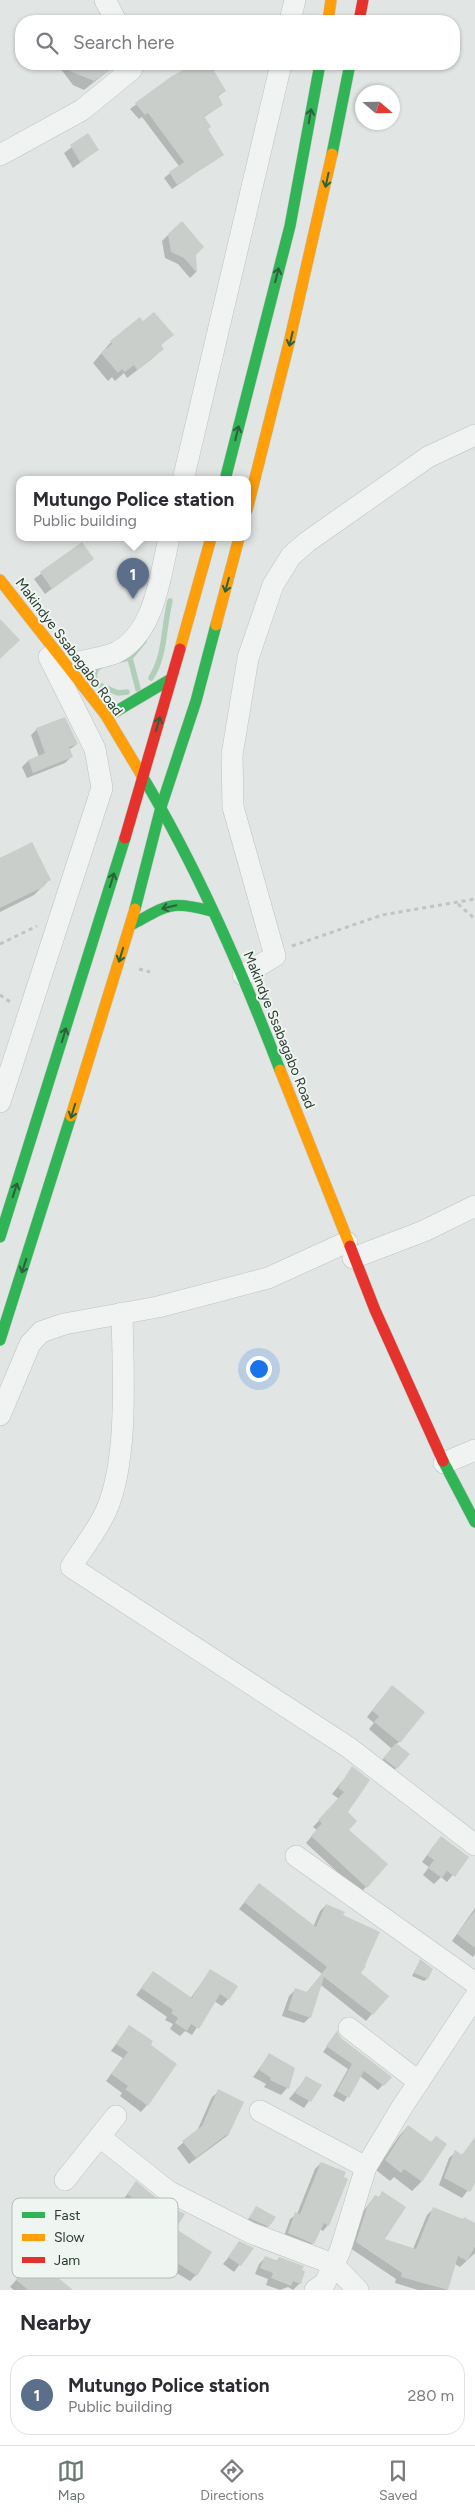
<!DOCTYPE html>
<html lang="en">
<head>
<meta charset="utf-8">
<style>
	body { margin:0; font-family:Figtree,sans-serif; background:#f7f7f7; color:#2b2b33 }
	.compass { position:absolute; left:355px; top:85px; width:45px; height:45px; border-radius:50%; background:#fff; box-shadow:0 1px 4px #0004; rotate:110deg }
	.you { position:absolute; left:258px; top:1368px; width:18px; height:18px; margin:-12px; border:4px solid #fff; border-radius:50%; background:#1a73e8; box-shadow:0 0 0 8px #1a73e833 }
	.badge { display:grid; place-items:center; width:32px; height:32px; border-radius:50%; background:#6a786f; color:#fff; font-size:16px; font-weight:700 }
	.pin { position:absolute; translate:-50% -41px; filter:drop-shadow(0 1px 2px #0008) }
	.pin::after { content:''; position:absolute; top:26px; width:18px; height:15px; background:inherit; clip-path:polygon(0 0,100% 0,50% 100%) }
	.popup { position:absolute; left:16px; top:476px; width:235px; height:65px; box-sizing:border-box; display:grid; place-content:center; border-radius:10px; background:#fff; filter:drop-shadow(0 1px 4px #0005); font-size:16px; white-space:nowrap; color:#7c7c81 }
	.popup b { font-size:19px; color:#2b2b33 }
	.popup::after { content:''; position:absolute; left:50%; top:100%; margin-left:-10px; border:10px solid transparent; border-top-color:#fff }
	.list { margin:0; padding:0; list-style:none }
	h2 { display:flex; justify-content:space-between; align-items:center; height:65px; margin:0; padding:0 20px; font-size:21px }
	h2 small { font-size:16px; font-weight:400; color:#7c7c81 }
	.list li { display:grid; grid-template-columns:32px 1fr auto; gap:15px; align-items:center; box-sizing:border-box; height:80px; margin:0 10px 10px; padding:0 10px; border:1px solid #e1e1e2; border-radius:20px }
	.list b { display:block; font-size:19px; white-space:nowrap }
	.list p { margin:0; font-size:16px; white-space:nowrap; color:#7c7c81 }
	.list em { font-size:16px; font-style:normal; color:#7c7c81 }
	.icon { flex:none; width:28px; height:28px; fill:none; stroke:currentColor; stroke-width:2; stroke-linecap:round; stroke-linejoin:round }
	.map { position:relative; flex:none; width:475px; height:2290px; overflow:hidden }
	.search { position:absolute; background:#fff; box-shadow:0 1px 4px #0004; left:15px; right:15px; top:15px; height:55px; display:flex; align-items:center; gap:12px; box-sizing:border-box; padding:0 18px; border-radius:20px; color:#7c7c81; font-size:19px }
	.sheet { height:155px; background:#fff }
	nav { display:flex; justify-content:space-around; align-items:center; box-sizing:border-box; height:70px; border-top:1px solid #e1e1e2; background:#fff; font-size:14px; color:#7c7c81 }
	nav a { display:grid; justify-items:center; gap:2px }
	nav .on { color:#6a786f }
	.map>svg:first-child { display:block }
	.shadow { fill:#0003 }
	.lines { fill:none; stroke-linecap:round; stroke-linejoin:round }
	.stream { stroke:#b1ceb9; stroke-width:5.5 }
	.building { fill:#c9cecb }
	.street-casing { stroke:#bec2c0; stroke-width:22 }
	.fast-casing { stroke:#bec2c0; stroke-width:12 }
	.slow-casing { stroke:#bec2c0; stroke-width:12 }
	.jam-casing { stroke:#bec2c0; stroke-width:12 }
	.path { stroke:#c1c5c1; stroke-width:3; stroke-dasharray:4 4; stroke-linecap:butt }
	.street { stroke:#f0f3f1; stroke-width:21 }
	.fast { stroke:#30b455; stroke-width:11 }
	.slow { stroke:#ff9f0a; stroke-width:11 }
	.jam { stroke:#e5322d; stroke-width:11 }
	.oneway { stroke:#2c613c }
	.labels { text-anchor:middle; dominant-baseline:central; stroke-width:4; stroke-linejoin:round; paint-order:stroke }
	.street-label { font-size:14px; fill:#2a3d31; stroke:#eff5f1 }
	.key { fill:#eff5f1; stroke:#b4beb7; stroke-width:1 }
	.key-label { font-size:14px; fill:#2a3d31 }
</style>
</head>
<body>
<div class="map">
<svg width="475" height="2290" viewBox="0 0 475 2290">
	<rect width="100%" height="100%" fill="#e1e5e3"/>
	<!-- shadow -->
	<g class="shadow">
		<polygon points="57,64 117,64 84,90 73,85"/>
		<polygon points="196,64 200,69 209,64 225,91 217,97 222,105 204,117 207,130 222,155 172,189 164,178 179,166 142,117 139,119 130,109 172,77"/>
		<polygon points="88,135 97,150 73,168 64,153"/>
		<polygon points="168,235 194,255 196,272 190,278 178,264 165,258 162,241"/>
		<polygon points="140,318 143,323 172,335 160,346 162,349 153,358 127,378 124,373 115,381 112,377 108,381 93,363 111,342"/>
		<polygon points="82,543 92,559 45,594 34,579"/>
		<polygon points="37,729 77,744 69,750 71,757 65,763 27,778 22,767 28,761 39,757 31,735"/>
		<polygon points="32,844 49,880 34,895 0,912 0,858"/>
		<polygon points="386,1693 423,1712 397,1744 396,1768 390,1775 378,1765 392,1749 369,1729 374,1723 367,1717"/>
		<polygon points="353,1768 346,1812 347,1830 366,1887 360,1893 306,1843 317,1830 313,1827 339,1799 332,1794"/>
		<polygon points="435,1844 467,1857 447,1882 441,1877 434,1884 423,1875 429,1867 422,1862"/>
		<polygon points="259,1884 313,1927 320,1911 326,1905 342,1916 359,1973 387,1996 366,2021 321,1985 310,2017 304,2023 282,2016 289,1996 295,1990 306,1993 322,1974 239,1909"/>
		<polygon points="475,1908 475,1954 473,1957 452,1941"/>
		<polygon points="420,1961 427,1979 424,1981 412,1976"/>
		<polygon points="210,1971 228,1999 222,2006 214,2001 192,2035 185,2031 180,2036 170,2029 173,2024 165,2020 167,2017 136,1995 153,1973 190,1999"/>
		<polygon points="129,2026 149,2045 147,2105 141,2112 120,2096 122,2093 106,2081 123,2058 111,2051"/>
		<polygon points="337,2033 340,2039 390,2077 378,2090 360,2076 344,2102 333,2096 348,2069 323,2052"/>
		<polygon points="269,2055 294,2069 287,2088 281,2095 264,2087 266,2084 253,2077"/>
		<polygon points="306,2078 320,2085 304,2108 289,2099"/>
		<polygon points="219,2091 227,2136 189,2164 177,2148 197,2131 212,2097"/>
		<polygon points="408,2126 430,2143 445,2144 421,2182 412,2191 394,2177 390,2181 376,2170 399,2136"/>
		<polygon points="471,2144 475,2146 475,2181 462,2198 439,2185 449,2158 456,2152 461,2156"/>
		<polygon points="321,2163 328,2225 323,2231 320,2229 313,2243 308,2249 283,2239 290,2219 297,2214 315,2169"/>
		<polygon points="136,2183 160,2202 183,2214 173,2229 196,2275 190,2281 170,2269 165,2273 149,2262 168,2233 122,2201"/>
		<polygon points="383,2193 383,2240 413,2249 427,2215 433,2209 475,2224 475,2253 460,2267 455,2264 446,2290 418,2290 395,2283 396,2279 350,2248 361,2214 375,2196 377,2198"/>
		<polygon points="76,2206 72,2238 66,2244 53,2236"/>
		<polygon points="256,2208 268,2226 265,2229 247,2221"/>
		<polygon points="240,2243 252,2248 234,2272 223,2264"/>
		<polygon points="265,2258 276,2262 279,2258 300,2283 293,2290 288,2287 280,2290 266,2285 268,2279 255,2274 259,2264"/>
		<polygon points="34,2260 66,2290 14,2290 10,2287"/>
	</g>
	<g class="lines">
		<!-- stream -->
		<g class="stream">
			<polyline points="130,658 138,689"/>
			<polyline points="119,660 130,658 144,641"/>
			<polyline points="101,666 96,669 94,676 97,684 118,693 127,692"/>
			<path d="M151,678c15,-24 12,-50 19,-77"/>
		</g>
	</g>
	<!-- building -->
	<g class="building">
		<polygon points="53,64 119,64 94,81"/>
		<polygon points="194,64 210,64 226,91 218,95 223,105 204,116 211,127 208,129 224,155 177,185 169,172 184,162 148,113 145,115 135,103 172,76"/>
		<polygon points="88,133 99,150 80,162 70,145"/>
		<polygon points="182,221 204,247 196,255 197,273 184,258 171,252 168,234"/>
		<polygon points="154,312 174,335 161,345 164,349 137,370 134,365 125,372 122,369 118,373 101,353 112,344 110,341 140,317 143,321"/>
		<polygon points="82,542 94,559 52,589 40,572"/>
		<polygon points="0,619 20,640 0,659"/>
		<polygon points="65,717 78,744 69,747 73,757 33,773 28,760 45,753 36,728"/>
		<polygon points="32,842 51,880 44,883 45,886 0,908 0,858"/>
		<polygon points="392,1685 425,1712 400,1743 374,1722 379,1716 372,1711"/>
		<polygon points="396,1743 410,1754 397,1769 383,1758"/>
		<polygon points="352,1766 370,1780 348,1812 357,1821 349,1830 388,1864 367,1888 311,1836 322,1823 318,1820 344,1792 338,1788"/>
		<polygon points="441,1836 469,1857 455,1877 447,1871 442,1878 428,1868 434,1860 427,1855"/>
		<polygon points="259,1883 316,1927 326,1904 345,1912 343,1915 380,1932 365,1965 366,1966 361,1973 389,1996 373,2015 324,1977 311,2018 288,2010 295,1988 307,1992 327,1967 244,1902"/>
		<polygon points="475,1910 475,1948 457,1934"/>
		<polygon points="420,1959 433,1969 428,1979 414,1973"/>
		<polygon points="210,1969 238,1986 229,2000 220,1994 199,2029 191,2024 187,2031 175,2023 178,2018 171,2013 173,2010 141,1988 153,1971 192,1998"/>
		<polygon points="129,2025 153,2041 151,2045 177,2064 148,2106 125,2089 128,2086 111,2074 128,2052 116,2044"/>
		<polygon points="337,2031 341,2038 392,2077 384,2086 364,2071 349,2098 337,2091 352,2064 326,2046"/>
		<polygon points="269,2053 295,2068 289,2089 270,2080 271,2078 259,2070"/>
		<polygon points="306,2076 322,2085 311,2102 295,2093"/>
		<polygon points="218,2089 244,2102 228,2136 226,2135 196,2158 182,2141 202,2126"/>
		<polygon points="408,2125 431,2142 436,2136 447,2144 422,2182 404,2169 401,2173 385,2160"/>
		<polygon points="475,2137 475,2183 470,2192 444,2178 455,2150 462,2155"/>
		<polygon points="321,2162 346,2172 344,2177 348,2179 329,2226 324,2223 314,2244 288,2233 295,2212 300,2214"/>
		<polygon points="136,2181 160,2201 185,2214 176,2228 127,2194"/>
		<polygon points="382,2191 406,2207 385,2239 416,2249 433,2207 463,2219 464,2217 475,2223 475,2247 467,2261 458,2256 448,2290 401,2277 402,2273 356,2242 367,2207 375,2195 379,2197"/>
		<polygon points="76,2204 90,2214 73,2239 59,2229"/>
		<polygon points="256,2206 276,2217 269,2227 249,2218"/>
		<polygon points="173,2227 212,2252 197,2276 176,2262 173,2268 154,2255"/>
		<polygon points="239,2241 254,2248 241,2266 228,2257"/>
		<polygon points="265,2256 278,2261 279,2257 304,2266 302,2270 305,2271 301,2284 293,2281 291,2286 271,2278 273,2273 260,2268"/>
		<polygon points="34,2258 73,2290 28,2290 16,2280"/>
	</g>
	<g class="lines">
		<defs>
			<g id="street">
				<polyline points="105,0 116,21"/>
				<polyline points="290,21 295,0"/>
				<polyline points="0,155 82,110 131,70 134,64"/>
				<polyline points="183,480 281,64"/>
				<path d="M66,664c15,-3 34,-5 49,-11 40,-19 45,-77 54,-115"/>
				<polyline points="243,975 275,956 233,807 232,755 248,658 273,585 291,556 307,542 428,457 475,435"/>
				<polyline points="0,1102 102,788 95,749 49,657"/>
				<polyline points="353,1258 424,1231 475,1206"/>
				<path d="M122,1313c1,57 7,147 -16,198 -9,20 -24,38 -35,56l277,180 127,98"/>
				<polyline points="0,1415 30,1344 41,1332 64,1324 158,1307 268,1278 347,1242"/>
				<polyline points="444,1463 475,1450"/>
				<polyline points="296,1856 475,1983"/>
				<polyline points="349,2028 419,2082"/>
				<polyline points="260,2111 366,2167"/>
				<polyline points="100,2137 168,2191 251,2233 333,2264 358,2290"/>
				<polyline points="65,2180 116,2116"/>
				<polyline points="315,2290 325,2283 340,2251 366,2167 402,2107 475,1997"/>
			</g>
			<g id="fast">
				<polyline points="332,154 350,64"/>
				<polyline points="225,480 290,226 320,64"/>
				<polyline points="105,714 115,712 171,679"/>
				<path d="M141,774c56,93 100,195 139,296"/>
				<polyline points="135,909 161,807 196,701 216,625"/>
				<path d="M131,925c37,-20 38,-25 80,-14"/>
				<polyline points="0,1237 125,838"/>
				<polyline points="0,1340 71,1116"/>
				<polyline points="443,1461 475,1522"/>
			</g>
			<g id="slow">
				<polyline points="328,21 331,0"/>
				<polyline points="247,510 289,343 332,154"/>
				<polyline points="0,580 105,714 141,774"/>
				<polyline points="216,625 239,538"/>
				<polyline points="180,649 211,538"/>
				<polyline points="280,1070 350,1246"/>
				<polyline points="71,1116 135,909"/>
			</g>
			<g id="jam">
				<polyline points="359,21 363,0"/>
				<polyline points="125,838 180,649"/>
				<polyline points="350,1246 375,1310 443,1461"/>
			</g>
		</defs>
		<!-- street casing -->
		<use href="#street" class="street-casing"/>
		<!-- fast casing -->
		<use href="#fast" class="fast-casing"/>
		<!-- slow casing -->
		<use href="#slow" class="slow-casing"/>
		<!-- jam casing -->
		<use href="#jam" class="jam-casing"/>
		<!-- path -->
		<g class="path">
			<polyline points="458,904 475,919"/>
			<polyline points="0,944 37,926"/>
			<polyline points="292,946 382,915 475,899"/>
			<polyline points="139,969 150,972"/>
			<polyline points="0,995 13,1004"/>
		</g>
		<!-- street -->
		<use href="#street" class="street"/>
		<!-- fast -->
		<use href="#fast" class="fast"/>
		<!-- slow -->
		<use href="#slow" class="slow"/>
		<!-- jam -->
		<use href="#jam" class="jam"/>
	</g>
	<!-- one-way arrows -->
	<defs><path id="oneway-shaft" d="M-6 0H5M1.5-3L5.5 0L1.5 3" fill="none" stroke-width="1.6" stroke-linecap="round" stroke-linejoin="round" transform="scale(1.25)"/></defs>
	<g class="oneway">
		<use href="#oneway-shaft" transform="translate(310 116) rotate(-80)"/>
		<use href="#oneway-shaft" transform="translate(327 180) rotate(102)"/>
		<use href="#oneway-shaft" transform="translate(277 275) rotate(-76)"/>
		<use href="#oneway-shaft" transform="translate(291 339) rotate(103)"/>
		<use href="#oneway-shaft" transform="translate(237 433) rotate(-76)"/>
		<use href="#oneway-shaft" transform="translate(227 585) rotate(105)"/>
		<use href="#oneway-shaft" transform="translate(158 724) rotate(-74)"/>
		<use href="#oneway-shaft" transform="translate(112 880) rotate(-73)"/>
		<use href="#oneway-shaft" transform="translate(169 907) rotate(166)"/>
		<use href="#oneway-shaft" transform="translate(121 955) rotate(107)"/>
		<use href="#oneway-shaft" transform="translate(64 1035) rotate(-73)"/>
		<use href="#oneway-shaft" transform="translate(73 1111) rotate(107)"/>
		<use href="#oneway-shaft" transform="translate(15 1190) rotate(-72)"/>
		<use href="#oneway-shaft" transform="translate(24 1266) rotate(108)"/>
	</g>
	<g class="labels">
		<!-- street labels -->
		<g class="street-label">
			<text transform="translate(69 647) rotate(53)">Makindye Ssabagabo Road</text>
			<text transform="translate(279 1030) rotate(68)">Makindye Ssabagabo Road</text>
		</g>
	</g>
	<!-- legend -->
	<rect x="12" y="2198" width="166" height="80" rx="8" class="key"/>
	<rect x="22" y="2212" width="23" height="6" fill="#30b455"/>
	<rect x="22" y="2234" width="23" height="7" fill="#ff9f0a"/>
	<rect x="22" y="2257" width="23" height="6" fill="#e5322d"/>
	<g class="key-label">
		<text x="54" y="2220">Fast</text>
		<text x="54" y="2242">Slow</text>
		<text x="54" y="2265">Jam</text>
	</g>
</svg>
<svg class="compass" viewBox="-18 -18 36 36"><path d="M0-13l5 13h-10z" fill="#e53935"/><path d="M0 13l5-13h-10z" fill="#7c7c81"/></svg>
<div class="you"></div>
<div class="pin badge" style="left:133px;top:599px;background:#5c6f8a">1</div>
<div class="popup"><b>Mutungo Police station</b>Public building</div>
<div class="search"><svg class="icon" aria-label="search" viewBox="0 0 24 24"><circle cx="10" cy="10" r="6"/><path d="M15 15l6 6"/></svg>Search here</div>
</div>
<section class="sheet">
<h2>Nearby<small></small></h2>
<ul class="list">
<li><span class="badge" style="background:#5c6f8a">1</span><div><b>Mutungo Police station</b><p>Public building</p></div><em>280 m</em></li>
</ul>
</section>
<nav>
<a class="on"><svg class="icon" aria-label="map" viewBox="0 0 24 24"><path d="M3 6l6-2 6 2 6-2v14l-6 2-6-2-6 2zM9 4v14M15 6v14"/></svg>Map</a>
<a><svg class="icon" aria-label="directions" viewBox="0 0 24 24"><path d="M12 3l9 9-9 9-9-9zM9 14v-3h6M13 9l2 2-2 2"/></svg>Directions</a>
<a><svg class="icon" aria-label="saved" viewBox="0 0 24 24"><path d="M7 4h10v16l-5-4-5 4z"/></svg>Saved</a>
</nav>
</body>
</html>
